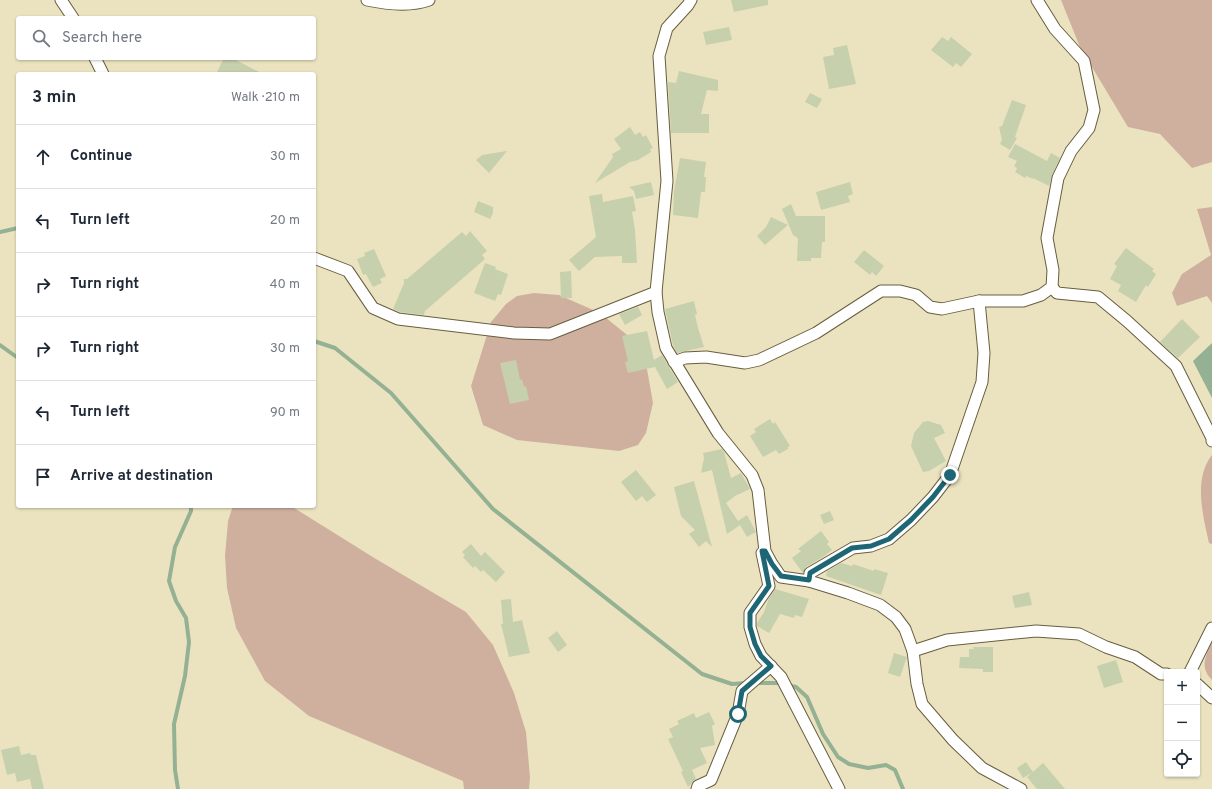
<!DOCTYPE html>
<html lang="en">
<head>
<meta charset="utf-8">
<style>
	body { margin:0; font-family:Overpass,sans-serif; background:#f6f6f7; color:#1f2937 }
	.controls { position:absolute; right:12px; bottom:12px; display:grid; overflow:hidden; border-radius:4px; box-shadow:0 1px 3px #0004 }
	.controls button { width:36px; height:36px; display:grid; place-items:center; padding:0; border:0; border-bottom:1px solid #e0e1e3; background:#fff; color:#1f2937; font:20px sans-serif }
	.stop { position:absolute; width:12px; height:12px; margin:-9px; border:3px solid #1e6674; border-radius:50%; background:#fff }
	.stop.end { background:#1e6674; border-color:#fff; box-shadow:0 1px 4px #0008 }
	.list { margin:0; padding:0; list-style:none }
	h2 { display:flex; justify-content:space-between; align-items:center; height:52px; margin:0; padding:0 16px; font-size:17px }
	h2 small { font-size:13px; font-weight:400; color:#747a83 }
	.list li { display:grid; grid-template-columns:26px 1fr auto; gap:12px; align-items:center; box-sizing:border-box; height:64px; padding:0 16px; border-top:1px solid #e0e1e3 }
	.list b { display:block; font-size:15px; white-space:nowrap }
	.list em { font-size:13px; font-style:normal; color:#747a83 }
	.icon { flex:none; width:22px; height:22px; fill:none; stroke:currentColor; stroke-width:2; stroke-linecap:round; stroke-linejoin:round }
	.map { position:relative; flex:none; width:1212px; height:789px; overflow:hidden }
	.search { position:absolute; background:#fff; box-shadow:0 1px 3px #0004; left:16px; top:16px; width:300px; height:44px; display:flex; align-items:center; gap:10px; box-sizing:border-box; padding:0 14px; border-radius:4px; color:#747a83; font-size:15px }
	.panel { position:absolute; background:#fff; box-shadow:0 1px 3px #0004; left:16px; top:72px; width:300px; height:436px; border-radius:4px }
	.map>svg:first-child { display:block }
	.green { fill:#cfb09f }
	.water { fill:#94b193 }
	.lines { fill:none; stroke-linecap:round; stroke-linejoin:round }
	.stream { stroke:#94b193; stroke-width:4 }
	.building { fill:#c6d0ad }
	.street-casing { stroke:#665e3f; stroke-width:13 }
	.street { stroke:#fff; stroke-width:11 }
	.route { stroke:#1e6674; stroke-width:5 }
</style>
</head>
<body>
<div class="map">
<svg width="1212" height="789" viewBox="0 0 1212 789">
	<rect width="100%" height="100%" fill="#ebe3bf"/>
	<!-- green -->
	<g class="green">
		<polygon points="1061,0 1212,0 1212,162 1192,168 1160,134 1128,127 1080,47"/>
		<polygon points="1212,207 1212,303 1207,296 1177,306 1172,293 1182,274 1211,255 1197,209"/>
		<polygon points="534,293 559,295 600,313 637,343 647,369 653,403 646,433 638,445 619,451 517,440 483,425 471,386 491,322 506,304 517,296"/>
		<path d="M1212,455v89l-3,-1c-6,-27 -16,-64 3,-88z"/>
		<polygon points="233,506 291,506 376,559 466,612 493,645 514,693 526,732 530,777 529,789 464,789 463,781 309,716 265,681 236,628 227,588 225,556 228,521"/>
		<path d="M1212,641v39c-13,-13 -6,-24 0,-39z"/>
	</g>
	<!-- water -->
	<polygon class="water" points="1212,343 1212,398 1193,361"/>
	<g class="lines">
		<!-- stream -->
		<g class="stream">
			<polyline points="0,232 18,228"/>
			<polyline points="314,341 335,348 391,393 493,509 702,674 732,684 746,683"/>
			<polyline points="0,345 18,358"/>
			<polyline points="755,683 778,683 796,687 807,697 823,734 838,757 849,764 868,768 886,765 895,770 903,789"/>
			<polyline points="178,789 175,770 174,724 185,676 189,642 186,618 176,601 169,581 175,547 191,511 191,506"/>
		</g>
	</g>
	<!-- building -->
	<g class="building">
		<polygon points="731,0 768,0 768,5 734,12"/>
		<polygon points="729,27 732,40 706,45 703,32"/>
		<polygon points="942,37 948,41 951,37 972,54 961,67 956,63 953,67 931,50"/>
		<polygon points="847,45 856,84 829,89 823,57 834,55 833,48"/>
		<polygon points="224,58 232,58 263,74 216,74"/>
		<polygon points="679,71 718,80 718,91 707,90 701,114 709,114 709,133 671,133 668,82 676,83"/>
		<polygon points="810,93 822,99 817,108 805,102"/>
		<polygon points="1012,100 1026,105 1015,137 1017,138 1010,150 1000,144 1002,140 999,127 1002,126"/>
		<polygon points="630,127 635,135 640,132 643,137 646,135 653,148 650,149 651,152 638,160 630,162 595,183 613,157 612,154 621,149 614,139"/>
		<polygon points="1015,144 1047,161 1051,153 1060,158 1052,175 1049,186 1033,178 1033,179 1026,176 1025,178 1015,172 1017,168 1014,166 1017,161 1008,157"/>
		<polygon points="507,151 489,173 476,160 482,155"/>
		<polygon points="680,158 706,162 704,177 706,177 705,192 701,192 698,218 673,215 674,191"/>
		<polygon points="651,182 654,195 636,199 634,191 629,187"/>
		<polygon points="850,182 853,194 848,196 850,202 821,210 816,192"/>
		<polygon points="602,194 603,202 633,196 636,211 632,212 635,230 637,263 622,263 622,256 595,257 579,271 569,260 596,237 589,196"/>
		<polygon points="478,201 493,207 493,213 490,219 474,212"/>
		<polygon points="791,204 796,216 825,216 825,242 822,242 821,258 811,258 811,261 797,261 798,238 793,235 782,209"/>
		<polygon points="771,217 788,225 765,245 757,236 766,227"/>
		<polygon points="470,231 487,251 482,255 485,259 425,311 424,315 400,312 393,309 404,283 404,279 407,279 462,232 466,236"/>
		<polygon points="1126,248 1154,269 1152,271 1156,274 1148,287 1146,285 1136,302 1118,291 1121,285 1110,279 1117,266 1114,264"/>
		<polygon points="374,249 386,276 380,279 382,283 373,287 366,274 363,275 357,259 365,256 364,253"/>
		<polygon points="864,250 884,266 876,276 872,272 870,275 854,262"/>
		<polygon points="485,263 496,267 495,269 508,274 501,295 498,294 495,301 474,293"/>
		<polygon points="571,271 572,298 561,298 560,272"/>
		<polygon points="694,301 697,314 695,315 698,328 704,347 677,353 673,345 665,309"/>
		<polygon points="638,307 642,315 625,325 619,314"/>
		<polygon points="1182,319 1200,337 1178,358 1160,342"/>
		<polygon points="647,331 654,360 662,355 678,382 667,389 655,367 628,373 625,362 628,361 622,336"/>
		<polygon points="516,360 520,380 522,379 524,387 526,386 529,400 510,404 500,363"/>
		<polygon points="770,419 773,424 775,422 790,446 788,447 788,449 779,454 776,450 763,457 750,436 756,432 754,429"/>
		<polygon points="928,421 941,425 945,433 934,438 946,461 929,471 923,472 911,446 914,433 923,422"/>
		<polygon points="722,449 724,452 731,478 741,473 750,489 735,496 726,503 738,521 747,515 756,532 747,537 740,525 727,534 712,470 701,473 704,458 703,453"/>
		<polygon points="636,470 656,495 647,502 642,496 636,501 621,482"/>
		<polygon points="694,481 712,547 706,541 699,547 689,534 695,530 681,516 674,487"/>
		<polygon points="830,511 834,520 824,524 820,515"/>
		<polygon points="821,531 829,542 827,544 832,550 823,557 806,567 803,573 792,558 801,551 798,549"/>
		<polygon points="471,544 481,556 485,552 505,572 496,582 483,570 481,572 475,566 473,568 463,557 465,555 462,552"/>
		<polygon points="841,563 852,566 853,564 874,571 874,569 888,573 881,595 826,576 827,571"/>
		<polygon points="775,589 809,599 802,617 795,615 794,618 780,614 769,633 757,626 757,623 764,612 769,598"/>
		<polygon points="1029,592 1032,605 1015,608 1012,596"/>
		<polygon points="511,599 513,622 522,620 530,653 509,657 501,624 503,624 501,600"/>
		<polygon points="557,631 567,645 558,652 548,638"/>
		<polygon points="973,647 993,647 993,672 983,672 983,669 959,668 960,657 969,657 969,649 974,649"/>
		<polygon points="894,653 907,657 900,677 888,673"/>
		<polygon points="1116,660 1123,682 1104,688 1097,666"/>
		<polygon points="709,712 715,724 712,726 715,745 700,748 707,763 692,770 696,779 688,787 681,772 683,771 668,739 673,737 669,729 679,724 677,721 694,713 696,718"/>
		<polygon points="19,746 21,755 30,753 31,755 36,755 44,789 32,789 30,779 17,782 15,773 7,775 1,750"/>
		<polygon points="1026,762 1033,772 1023,778 1017,768"/>
		<polygon points="1043,763 1065,789 1037,789 1027,777"/>
	</g>
	<g class="lines">
		<defs>
			<g id="street">
				<polyline points="61,0 73,18"/>
				<path d="M367,0c19,4 43,7 62,0"/>
				<polyline points="691,0 688,5 667,28 659,56 667,181 656,292 658,312 666,348 718,433 752,475 758,490 765,551 772,564 781,577 809,581 848,593 880,605 896,617 905,629 913,651 917,684 922,704 953,740 982,768 1021,789"/>
				<polyline points="95,58 103,74"/>
				<polyline points="314,258 348,271 373,308 398,319 514,333 550,334 656,292"/>
				<polyline points="1052,287 1057,293 1098,297 1127,321 1176,366 1212,438 1212,441"/>
				<polyline points="674,362 685,358 706,357 745,363 759,360 816,333 881,291 900,291 916,295 930,307 942,309 979,301 1023,301 1041,295 1052,287 1053,270 1047,238 1058,178 1071,151 1089,128 1094,110 1084,61 1055,29 1037,0"/>
				<polyline points="762,553 769,586 750,613 750,627 755,644 761,656 781,677 839,789"/>
				<polyline points="809,581 810,573 853,548 871,546 889,539 911,520 933,497 950,475 982,382 984,353 979,301"/>
				<polyline points="913,651 947,640 1036,631 1079,634 1106,647 1135,657 1161,674 1167,674"/>
				<polyline points="1190,672 1212,628"/>
				<polyline points="1197,684 1212,698"/>
				<polyline points="697,789 698,786 711,780 738,714 742,691 771,666"/>
			</g>
		</defs>
		<!-- street casing -->
		<use href="#street" class="street-casing"/>
		<!-- street -->
		<use href="#street" class="street"/>
	</g>
	<g class="lines">
		<!-- route -->
		<polyline class="route" points="738,714 742,691 771,666 761,656 755,644 750,627 750,613 769,586 762,551 765,551 772,564 781,576 809,580 810,573 852,548 871,546 889,539 911,520 933,497 950,475"/>
	</g>
</svg>
<div class="controls">
<button>+</button>
<button>−</button>
<button><svg class="icon" aria-label="locate" viewBox="0 0 24 24"><circle cx="12" cy="12" r="6"/><path d="M12 2v4M12 18v4M2 12h4M18 12h4"/></svg></button>
</div>
<div class="stop" style="left:738px;top:714px"></div>
<div class="stop end" style="left:950px;top:475px"></div>
<div class="search"><svg class="icon" aria-label="search" viewBox="0 0 24 24"><circle cx="10" cy="10" r="6"/><path d="M15 15l6 6"/></svg>Search here</div>
<section class="panel">
<h2>3 min<small>Walk · 210 m</small></h2>
<ul class="list">
<li><svg class="icon" aria-label="ahead" viewBox="0 0 24 24"><path d="M12 20V5M6 11l6-6 6 6"/></svg><div><b>Continue</b></div><em>30 m</em></li>
<li><svg class="icon" aria-label="left" viewBox="0 0 24 24"><path d="M17 20v-9H6M10 6l-5 5 5 5"/></svg><div><b>Turn left</b></div><em>20 m</em></li>
<li><svg class="icon" aria-label="right" viewBox="0 0 24 24"><path d="M7 20v-9h11M14 6l5 5-5 5"/></svg><div><b>Turn right</b></div><em>40 m</em></li>
<li><svg class="icon" aria-label="right" viewBox="0 0 24 24"><path d="M7 20v-9h11M14 6l5 5-5 5"/></svg><div><b>Turn right</b></div><em>30 m</em></li>
<li><svg class="icon" aria-label="left" viewBox="0 0 24 24"><path d="M17 20v-9H6M10 6l-5 5 5 5"/></svg><div><b>Turn left</b></div><em>90 m</em></li>
<li><svg class="icon" aria-label="arrive" viewBox="0 0 24 24"><path d="M6 21V4h12l-3 4 3 4H6"/></svg><div><b>Arrive at destination</b></div></li>
</ul>
</section>
</div>
</body>
</html>
